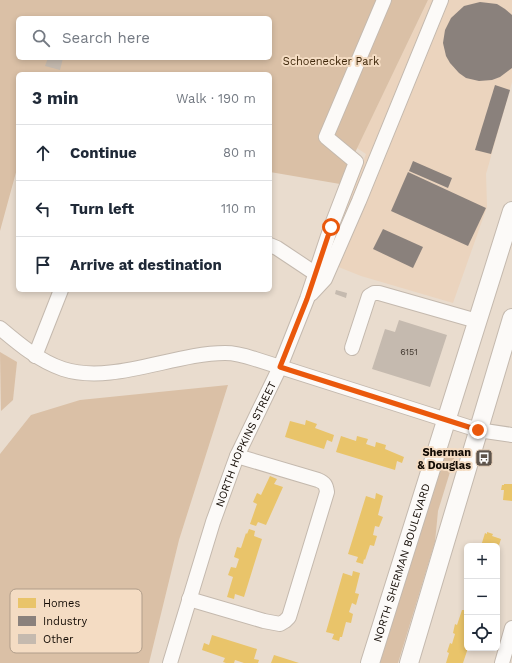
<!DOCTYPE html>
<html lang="en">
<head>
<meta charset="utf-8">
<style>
	body { margin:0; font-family:"Work Sans",sans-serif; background:#f6f6f7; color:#1f2937 }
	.controls { position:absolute; right:12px; bottom:12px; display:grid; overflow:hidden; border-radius:6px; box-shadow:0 2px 6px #0003 }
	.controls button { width:36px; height:36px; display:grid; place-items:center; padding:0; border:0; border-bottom:1px solid #e0e1e3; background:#fff; color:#1f2937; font:20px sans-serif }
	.stop { position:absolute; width:12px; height:12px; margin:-9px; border:3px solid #ea580c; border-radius:50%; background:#fff }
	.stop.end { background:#ea580c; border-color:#fff; box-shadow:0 1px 4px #0008 }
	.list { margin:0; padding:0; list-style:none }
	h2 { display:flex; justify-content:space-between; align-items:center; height:52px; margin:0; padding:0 16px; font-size:17px }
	h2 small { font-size:13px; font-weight:400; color:#747a83 }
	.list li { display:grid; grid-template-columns:26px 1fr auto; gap:12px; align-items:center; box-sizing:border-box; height:56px; padding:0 16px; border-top:1px solid #e0e1e3 }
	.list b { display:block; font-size:15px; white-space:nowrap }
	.list em { font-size:13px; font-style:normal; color:#747a83 }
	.icon { flex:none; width:22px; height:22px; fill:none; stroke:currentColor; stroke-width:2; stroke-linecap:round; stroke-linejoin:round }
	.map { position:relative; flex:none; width:512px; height:663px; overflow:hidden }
	.search { position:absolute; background:#fff; box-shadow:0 2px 6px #0003; left:16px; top:16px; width:256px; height:44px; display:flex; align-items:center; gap:10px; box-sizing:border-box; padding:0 14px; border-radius:6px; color:#747a83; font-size:15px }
	.panel { position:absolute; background:#fff; box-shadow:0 2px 6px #0003; left:16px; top:72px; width:256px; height:220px; border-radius:6px }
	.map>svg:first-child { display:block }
	.built { fill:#ebd4be }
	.green { fill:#dac0a6; fill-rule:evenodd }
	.homes { fill:#e9c46a }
	.industry { fill:#8a817c }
	.building { fill:#c5baaf }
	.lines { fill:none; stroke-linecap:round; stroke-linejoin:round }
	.minor-casing { stroke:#c4b9ae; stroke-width:16 }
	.major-casing { stroke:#c4b9ae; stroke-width:20 }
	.minor { stroke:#fcfaf8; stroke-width:14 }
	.major { stroke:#fcfaf8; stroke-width:18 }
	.route { stroke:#ea580c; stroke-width:5 }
	.labels { text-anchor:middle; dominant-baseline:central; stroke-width:4; stroke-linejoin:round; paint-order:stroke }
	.number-label { font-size:9px; fill:#40372f }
	.park-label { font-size:11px; fill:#40290c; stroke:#f4dcc3 }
	.street-label { font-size:11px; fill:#130b04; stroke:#f4dcc3 }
	.poi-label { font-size:11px; font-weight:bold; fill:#130b04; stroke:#f4dcc3; text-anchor:end }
	.key { fill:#f4dcc3; stroke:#b09d8a; stroke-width:1 }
	.key-label { font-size:11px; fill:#130b04 }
</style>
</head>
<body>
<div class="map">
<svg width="512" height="663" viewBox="0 0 512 663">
	<rect width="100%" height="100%" fill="#e9dcce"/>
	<!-- built -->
	<polygon class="built" points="428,0 512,0 512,82 486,174 487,207 453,303 361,276 326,262 366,154 357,148"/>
	<!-- green -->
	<g class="green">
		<path d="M0,0h428l-88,184 -70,-12v-98h-252v91l-18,66zM18,18h252v40h-252z"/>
		<polygon points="0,352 17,362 13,400 1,411"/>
		<polygon points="228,385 179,540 149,663 0,663 0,454 31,415 80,400"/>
		<polygon points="444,453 454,456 454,459 438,511 435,542 398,663 380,663"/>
	</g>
	<!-- homes -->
	<g class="homes">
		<polygon points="306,420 317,424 315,428 334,435 332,442 327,440 324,449 285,437 290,421 305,425"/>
		<polygon points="341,436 356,441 357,436 368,439 366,444 375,447 376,442 386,445 385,449 404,457 402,463 397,461 395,470 336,452"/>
		<polygon points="270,476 277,479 274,484 283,487 266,525 258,522 256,526 250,524 257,504 253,502 257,493 261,495"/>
		<polygon points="504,484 512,484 512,501 503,500 504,490 501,490 502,485 504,485"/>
		<polygon points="376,493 383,496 378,515 383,517 379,527 375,526 373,535 377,536 374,546 370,545 365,560 364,559 363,564 356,562 358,557 348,554 366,496 375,499"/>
		<polygon points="249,529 255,531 254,536 262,539 244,597 235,594 234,599 227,597 233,577 228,575 231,567 236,568 239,559 234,557 237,547 241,548 246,533 247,534"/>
		<polygon points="487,532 493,534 492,536 501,539 497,551 497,546 481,546 485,533 487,534"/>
		<polygon points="353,571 360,573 355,593 359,594 356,605 352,603 349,612 353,614 351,623 346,622 342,637 340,637 339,641 332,639 334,634 326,632 343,573 352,576"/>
		<polygon points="464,608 467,609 468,648 463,663 446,663 449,653 447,652 450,643 452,644 455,634 453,633 455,624 457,625 462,610 464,610"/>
		<polygon points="212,635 257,649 254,659 259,660 258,663 244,663 235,660 234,663 226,663 223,662 225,658 202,650 204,643 209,645"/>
		<polygon points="274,655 299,663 271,663"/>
	</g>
	<!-- industry -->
	<g class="industry">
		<polygon points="480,2 497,4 505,9 512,15 512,68 500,77 492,80 479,81 466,78 459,73 450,63 446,56 443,43 445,30 451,18 464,6"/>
		<polygon points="495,85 510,90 491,154 475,150"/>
		<polygon points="413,161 452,178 448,188 409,171"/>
		<polygon points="408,172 486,208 468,246 391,211"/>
		<polygon points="383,229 423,247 413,268 373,249"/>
	</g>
	<!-- building -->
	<g class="building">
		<polygon points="48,58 63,58 60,70 45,66"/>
		<polygon points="336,290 347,293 346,298 335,294"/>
		<polygon points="399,320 447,335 430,387 372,369 385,329 395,332"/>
	</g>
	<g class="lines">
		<defs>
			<g id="minor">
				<polyline points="270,245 277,248 316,274"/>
				<polyline points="311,294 325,279 359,201 441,0"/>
				<path d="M0,328c19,16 39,33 63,41 49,16 111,-16 162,-16 10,0 21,3 30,6l223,71 34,5"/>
				<polyline points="352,348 369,296 374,293 379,293 477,321"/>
				<polyline points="35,356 61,290"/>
				<path d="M189,599l75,22 16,3 5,-3 4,-4 38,-125c-1,-7 -2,-9 -9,-12l-81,-24"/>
				<path id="s1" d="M170,663l43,-141 24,-66 43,-89 27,-68 24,-72 25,-65 -30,-25 58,-137"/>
				<polyline points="502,663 512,628"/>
			</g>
			<g id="major">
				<path id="s2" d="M370,663l142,-452"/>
				<polyline points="409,663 512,318"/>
			</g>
		</defs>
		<!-- minor casing -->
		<use href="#minor" class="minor-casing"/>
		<!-- major casing -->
		<use href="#major" class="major-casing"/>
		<!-- minor -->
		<use href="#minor" class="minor"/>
		<!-- major -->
		<use href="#major" class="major"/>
	</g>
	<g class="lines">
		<!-- route -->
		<polyline class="route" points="331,227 307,299 280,367 478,430"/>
	</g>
	<!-- icons -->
	<defs>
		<symbol id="bus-square" viewBox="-11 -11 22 22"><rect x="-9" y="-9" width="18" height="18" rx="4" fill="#5e544b" stroke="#f4dcc3"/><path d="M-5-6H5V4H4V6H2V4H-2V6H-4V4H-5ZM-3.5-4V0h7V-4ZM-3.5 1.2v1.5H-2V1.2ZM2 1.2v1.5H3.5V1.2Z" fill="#fff"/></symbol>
	</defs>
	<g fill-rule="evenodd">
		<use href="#bus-square" x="474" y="448" width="20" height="20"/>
	</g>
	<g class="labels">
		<!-- number labels -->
		<g class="number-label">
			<text x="409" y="352">6151</text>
		</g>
		<!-- park labels -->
		<g class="park-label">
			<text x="331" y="61">Schoenecker Park</text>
		</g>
		<!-- street labels -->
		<g class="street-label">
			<text stroke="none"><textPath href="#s1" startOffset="232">NORTH HOPKINS STREET</textPath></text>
			<text stroke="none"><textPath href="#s2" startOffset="105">NORTH SHERMAN BOULEVARD</textPath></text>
		</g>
		<!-- poi labels -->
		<g class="poi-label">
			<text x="471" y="452">Sherman<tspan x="471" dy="13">&amp; Douglas</tspan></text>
		</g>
	</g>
	<!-- legend -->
	<rect x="10" y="589" width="132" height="64" rx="6" class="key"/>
	<rect x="18" y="598" width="18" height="10" fill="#e9c46a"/>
	<rect x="18" y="616" width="18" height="10" fill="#8a817c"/>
	<rect x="18" y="634" width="18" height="10" fill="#c5baaf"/>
	<g class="key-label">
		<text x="43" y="607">Homes</text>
		<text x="43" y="625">Industry</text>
		<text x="43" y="643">Other</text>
	</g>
</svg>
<div class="controls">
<button>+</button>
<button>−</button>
<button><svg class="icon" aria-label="locate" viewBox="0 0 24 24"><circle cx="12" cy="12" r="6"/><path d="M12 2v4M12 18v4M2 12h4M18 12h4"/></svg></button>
</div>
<div class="stop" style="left:331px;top:227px"></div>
<div class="stop end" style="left:478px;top:430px"></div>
<div class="search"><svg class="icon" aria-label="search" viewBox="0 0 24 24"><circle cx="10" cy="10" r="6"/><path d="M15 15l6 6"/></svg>Search here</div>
<section class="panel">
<h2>3 min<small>Walk · 190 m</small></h2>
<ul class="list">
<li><svg class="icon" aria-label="ahead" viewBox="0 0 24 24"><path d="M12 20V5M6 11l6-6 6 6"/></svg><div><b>Continue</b></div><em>80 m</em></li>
<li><svg class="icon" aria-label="left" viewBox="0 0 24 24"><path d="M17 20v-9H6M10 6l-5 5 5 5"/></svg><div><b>Turn left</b></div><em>110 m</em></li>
<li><svg class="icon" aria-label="arrive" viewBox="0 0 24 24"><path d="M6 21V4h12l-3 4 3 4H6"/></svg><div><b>Arrive at destination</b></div></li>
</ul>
</section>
</div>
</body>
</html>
